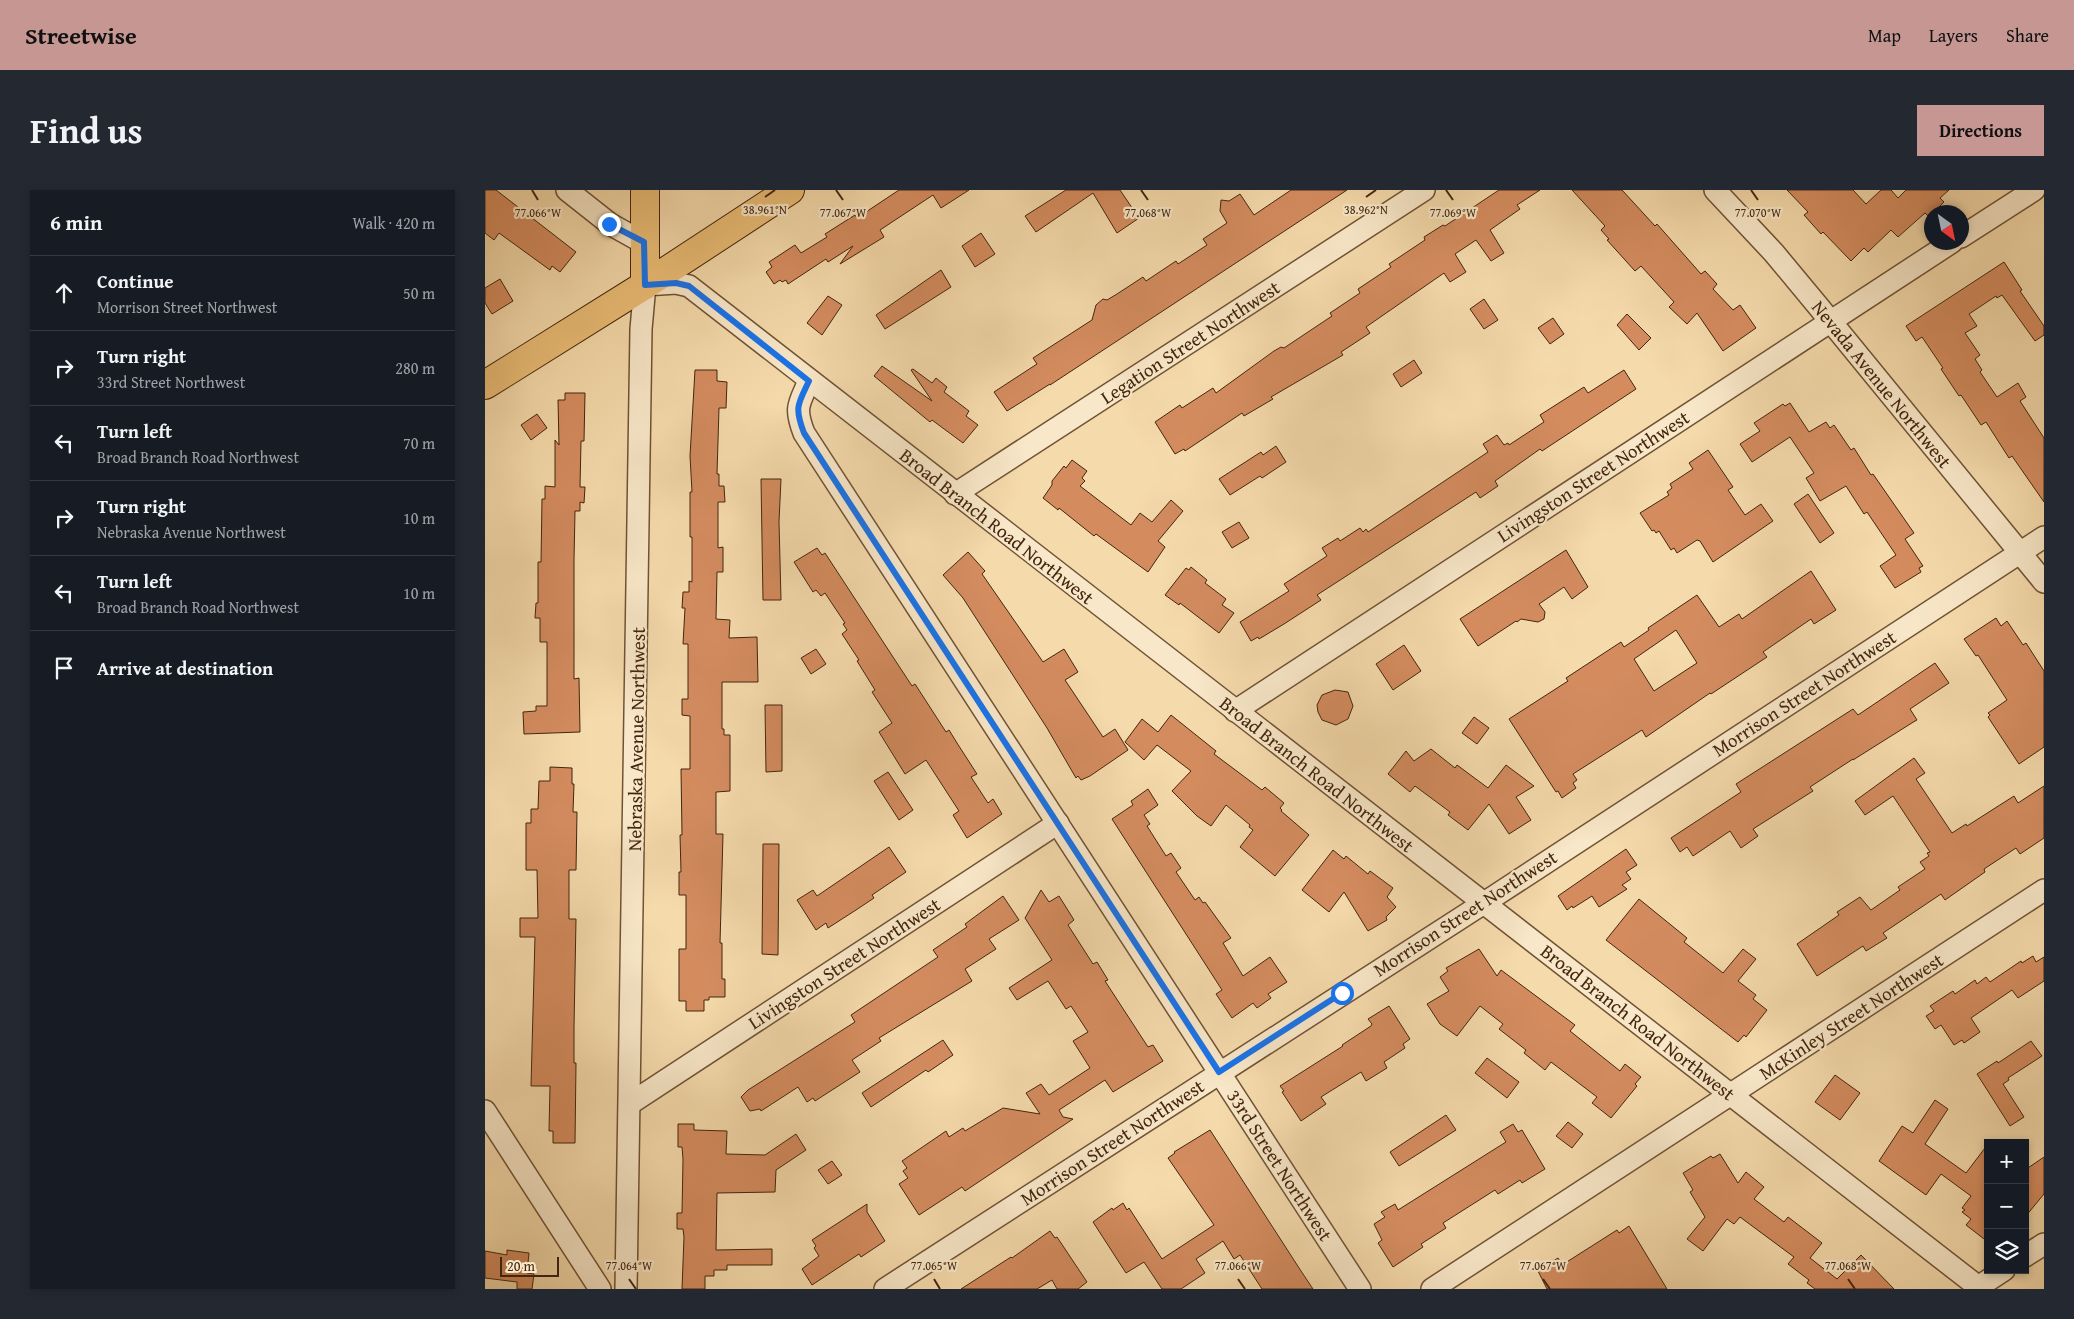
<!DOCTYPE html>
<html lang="en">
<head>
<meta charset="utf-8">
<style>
	body { margin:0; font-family:"Gentium Book Plus",serif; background:#242831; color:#f1f3f6 }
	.controls { position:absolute; right:15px; bottom:15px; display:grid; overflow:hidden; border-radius:0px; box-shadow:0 2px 8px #0003 }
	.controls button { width:45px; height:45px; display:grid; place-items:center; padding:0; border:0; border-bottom:1px solid #363941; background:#171b24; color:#f1f3f6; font:25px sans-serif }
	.compass { position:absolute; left:1439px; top:15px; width:45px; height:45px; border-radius:50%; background:#171b24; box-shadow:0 2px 8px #0003; rotate:147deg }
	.scale { position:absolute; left:15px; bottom:12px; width:59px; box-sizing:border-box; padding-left:5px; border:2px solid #43260e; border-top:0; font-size:14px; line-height:18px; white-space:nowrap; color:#43260e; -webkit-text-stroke:4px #f8e7c8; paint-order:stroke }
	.stop { position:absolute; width:15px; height:15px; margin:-11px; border:4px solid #1a73e8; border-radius:50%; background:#fff }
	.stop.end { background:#1a73e8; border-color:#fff; box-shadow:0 1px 5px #0008 }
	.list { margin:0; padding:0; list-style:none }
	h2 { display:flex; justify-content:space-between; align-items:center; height:65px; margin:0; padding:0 20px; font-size:21px }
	h2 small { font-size:16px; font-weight:400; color:#9ea1a6 }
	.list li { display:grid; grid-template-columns:32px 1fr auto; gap:15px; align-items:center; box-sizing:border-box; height:75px; padding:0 20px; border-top:1px solid #363941 }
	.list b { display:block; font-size:19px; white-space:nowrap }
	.list p { margin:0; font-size:16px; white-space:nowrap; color:#9ea1a6 }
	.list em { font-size:16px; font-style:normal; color:#9ea1a6 }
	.icon { flex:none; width:28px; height:28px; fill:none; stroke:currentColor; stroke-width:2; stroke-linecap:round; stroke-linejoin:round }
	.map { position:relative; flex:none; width:1559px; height:1099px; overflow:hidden; border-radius:0px }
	header { display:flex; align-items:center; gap:30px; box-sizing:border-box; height:70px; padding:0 25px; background:#c59692; color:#111 }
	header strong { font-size:24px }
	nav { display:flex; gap:28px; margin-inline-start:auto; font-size:18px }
	.intro { display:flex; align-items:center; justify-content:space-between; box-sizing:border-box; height:120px; padding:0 30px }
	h1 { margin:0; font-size:35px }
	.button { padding:12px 22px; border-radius:0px; background:#c59692; color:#111; font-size:18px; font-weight:700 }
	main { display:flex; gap:30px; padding:0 30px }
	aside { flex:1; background:#171b24; border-radius:0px; box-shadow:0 2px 8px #0003 }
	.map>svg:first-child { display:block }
	.building { fill:#d48c5f; stroke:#43260e; fill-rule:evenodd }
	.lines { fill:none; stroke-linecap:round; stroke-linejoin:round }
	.minor-casing { stroke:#705335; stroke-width:24 }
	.major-casing { stroke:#43260e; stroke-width:30 }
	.minor { stroke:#f8e7c8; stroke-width:21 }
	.major { stroke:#eabd76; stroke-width:28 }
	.route { stroke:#1a73e8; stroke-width:6 }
	.ticks { fill:none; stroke:#43260e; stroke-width:2 }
	.labels { text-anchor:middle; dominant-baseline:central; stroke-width:4.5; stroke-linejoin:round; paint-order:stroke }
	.street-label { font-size:19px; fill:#43260e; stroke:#f8e7c8 }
	.ticks-label { font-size:12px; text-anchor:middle; fill:#43260e; stroke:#f8e7c8; stroke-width:4.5; stroke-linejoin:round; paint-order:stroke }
</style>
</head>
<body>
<header>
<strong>Streetwise</strong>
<nav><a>Map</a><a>Layers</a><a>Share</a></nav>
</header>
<div class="intro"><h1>Find us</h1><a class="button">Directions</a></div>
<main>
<aside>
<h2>6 min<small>Walk · 420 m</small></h2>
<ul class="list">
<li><svg class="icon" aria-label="ahead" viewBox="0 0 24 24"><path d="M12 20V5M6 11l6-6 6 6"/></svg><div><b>Continue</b><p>Morrison Street Northwest</p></div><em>50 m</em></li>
<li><svg class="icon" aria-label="right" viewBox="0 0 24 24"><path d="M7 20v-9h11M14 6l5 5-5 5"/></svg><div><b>Turn right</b><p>33rd Street Northwest</p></div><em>280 m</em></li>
<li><svg class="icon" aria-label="left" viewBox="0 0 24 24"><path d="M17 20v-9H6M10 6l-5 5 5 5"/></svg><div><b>Turn left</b><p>Broad Branch Road Northwest</p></div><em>70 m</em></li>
<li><svg class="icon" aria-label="right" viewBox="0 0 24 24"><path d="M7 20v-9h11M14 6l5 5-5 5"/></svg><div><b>Turn right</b><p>Nebraska Avenue Northwest</p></div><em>10 m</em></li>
<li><svg class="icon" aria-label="left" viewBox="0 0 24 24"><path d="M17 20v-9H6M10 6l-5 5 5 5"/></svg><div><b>Turn left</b><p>Broad Branch Road Northwest</p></div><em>10 m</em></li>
<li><svg class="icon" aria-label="arrive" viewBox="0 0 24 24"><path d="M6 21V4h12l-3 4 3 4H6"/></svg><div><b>Arrive at destination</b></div></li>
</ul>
</aside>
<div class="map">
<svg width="1559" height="1099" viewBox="0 0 1559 1099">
	<rect width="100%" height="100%" fill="#f5daab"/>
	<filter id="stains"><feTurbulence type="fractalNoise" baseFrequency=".004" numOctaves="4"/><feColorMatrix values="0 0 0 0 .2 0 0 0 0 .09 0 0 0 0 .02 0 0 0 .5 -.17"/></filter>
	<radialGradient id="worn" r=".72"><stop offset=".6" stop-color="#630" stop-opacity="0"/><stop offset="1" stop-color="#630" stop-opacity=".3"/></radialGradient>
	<!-- building -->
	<g class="building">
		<polygon points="0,0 11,0 91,62 75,82 67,76 65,80 14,43 9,50 0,43"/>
		<polygon points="414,0 484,0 456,18 448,5 395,40 399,47 355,74 368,56 343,72 341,69 303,94 301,90 297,92 295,90 289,94 281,82 287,77 284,72 310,55 316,63 342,47 340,44 370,25 372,28"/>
		<polygon points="581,0 635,0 654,28 632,43 608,3 551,42 540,26"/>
		<polygon points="806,0 862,0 565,195 565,194 522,221 509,202 552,174 548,168 607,130 611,115 618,109 622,110 632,104 658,87 661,91 691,71 693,74 722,55 718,49 742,33 735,21 736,10 744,11 755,4 769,25"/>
		<polygon points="1014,0 1055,0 1032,15 1035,19 1005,40 1019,63 1006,71 991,50 970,64 981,82 965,92 959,83 881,137 885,143 856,162 858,165 786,207 788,209 759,226 757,223 700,261 699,259 690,264 670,232 695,215 697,218 728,198 731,203 789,161 796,157 799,158 847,126 845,123 875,103 873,99 906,77 904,74 940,50 939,47 958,35 960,36"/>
		<polygon points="1087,0 1137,0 1170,36 1172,34 1216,84 1220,81 1232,94 1228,99 1248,120 1255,115 1271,138 1238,161 1212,123 1202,134 1184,117 1189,112 1156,76 1150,81 1122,50 1124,49 1116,40 1120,36"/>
		<polygon points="1302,0 1368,0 1381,14 1396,0 1406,0 1413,8 1421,0 1464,0 1455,8 1459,12 1444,27 1440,23 1413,47 1406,40 1383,62 1379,58 1366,71 1338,42 1336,44 1319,25 1323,22"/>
		<polygon points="496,43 510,64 490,77 477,56"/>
		<polygon points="1519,72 1537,100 1535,101 1559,136 1559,145 1550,151 1517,105 1512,108 1511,106 1484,124 1492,136 1480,143 1495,165 1490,169 1497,180 1495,182 1512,207 1533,193 1541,207 1535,211 1559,248 1559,312 1527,266 1524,268 1501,232 1496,235 1476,205 1474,206 1456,179 1458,178 1437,147 1431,151 1421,136"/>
		<polygon points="456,80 466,97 400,139 391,125"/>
		<polygon points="15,89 28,111 7,124 0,113 0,98"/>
		<polygon points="343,106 357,115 337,145 322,133"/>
		<polygon points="999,109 1013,130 999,139 985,119"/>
		<polygon points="1142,124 1166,148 1154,160 1132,135"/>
		<polygon points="1068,128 1079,144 1065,154 1053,138"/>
		<polygon points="929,170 937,183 916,197 908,184"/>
		<polygon points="397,176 447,211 426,180 428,179 447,193 451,188 462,197 459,202 484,221 481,226 493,235 478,253 447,230 445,232 389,186"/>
		<polygon points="210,180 232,180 232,191 242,192 241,218 234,218 232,284 234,284 234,296 239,296 240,312 233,312 233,358 238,357 238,382 232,382 231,429 245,430 244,448 272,447 273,492 237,492 237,539 239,539 239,545 245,545 245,601 231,602 231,644 238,644 235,753 237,753 237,789 240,789 240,807 224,807 224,810 219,810 219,821 201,821 201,811 194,811 194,759 201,759 201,705 194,705 194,682 196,682 195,645 197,645 196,579 205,579 205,526 197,525 197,509 203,509 203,454 198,454 200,418 197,418 198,402 204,402 204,391 207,392 207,347 205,347 205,302 207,302 205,266"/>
		<polygon points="1139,180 1151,199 1057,261 1055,259 1010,291 1013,296 995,308 991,302 832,405 836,410 799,434 774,449 773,447 766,451 755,432 804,401 799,394 842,366 837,358 853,348 855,351 875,338 878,342 881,339 883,342 1003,262 998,254 1012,245 1019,255 1023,253 1024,255 1059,232 1055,225 1099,197 1103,203"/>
		<polygon points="80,203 100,203 99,251 96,251 95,297 100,297 99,313 95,312 95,321 90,321 89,370 89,489 94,488 95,542 39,544 38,522 51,521 51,516 62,516 62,452 55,452 55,428 50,428 51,413 53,413 53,372 56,372 57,309 60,309 60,296 70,297 70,250 74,255 73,210 80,210"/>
		<polygon points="1305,213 1324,242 1341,232 1345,238 1349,235 1366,260 1369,258 1386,285 1388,284 1429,343 1420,349 1438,376 1434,378 1436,382 1410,398 1395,376 1411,365 1382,322 1379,324 1361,296 1335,311 1321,288 1329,283 1305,247 1267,272 1255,254 1275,241 1269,233 1298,214 1300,216"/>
		<polygon points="52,224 62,238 46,250 36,235"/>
		<polygon points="791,256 801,272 777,288 775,286 745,305 734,289 776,262 778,265"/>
		<polygon points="1223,260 1248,297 1243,300 1260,325 1276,314 1288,331 1228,372 1215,351 1212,350 1192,363 1189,358 1186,360 1174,341 1171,343 1169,340 1167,341 1155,323 1184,305 1182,302 1187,298 1185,294 1208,279 1204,273"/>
		<polygon points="587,270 602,281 597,288 600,291 595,296 646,335 655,323 667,332 686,310 698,321 673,351 680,357 663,382 611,344 609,346 574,318 573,320 558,308 567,295 567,291 579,276 581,278"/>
		<polygon points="276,289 296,289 294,332 296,410 278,410"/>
		<polygon points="1323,304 1349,343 1335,353 1309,314"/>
		<polygon points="754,332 764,348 747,358 737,342"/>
		<polygon points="332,358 337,365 340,363 427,496 430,494 461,542 464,540 472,553 492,584 486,587 503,613 508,609 517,624 482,648 468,625 474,621 441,570 420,584 394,542 407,533 387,502 390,500 372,471 374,470 357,444 362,440 358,434 360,433 340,403 336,406 331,400 328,402 309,372"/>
		<polygon points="1081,360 1103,397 1087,409 1079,397 1054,414 1060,422 1059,429 1053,432 1036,429 1032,432 1031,431 993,456 975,429"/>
		<polygon points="483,362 500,381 497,384 558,472 579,459 593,482 580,490 618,547 630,539 643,560 605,586 596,590 593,586 591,588 562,538 478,408 458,385"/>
		<polygon points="706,377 722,390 720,393 741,409 737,415 749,423 734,443 695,413 694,415 680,405 701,378 704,380"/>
		<path d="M1326,381l25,39 -22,14 -3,-5 -48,33 4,5 -56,37 -1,-1 -64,44 -4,-7 -69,44 4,6 -4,3 3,5 -14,10 -4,-7 -2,1 -47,-73 59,-38 -2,-3 55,-36 3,5 25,-17 -1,-2 49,-33 22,32 20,-13 3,5zM1191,440l21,33 -43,28 -20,-32z"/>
		<polygon points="1511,428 1516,436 1522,431 1538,455 1541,453 1559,481 1559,557 1534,574 1503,527 1505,525 1503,523 1522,510 1493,465 1491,466 1479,449"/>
		<polygon points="919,455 936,481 908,500 891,474"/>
		<polygon points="331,459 341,474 326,484 316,468"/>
		<polygon points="1450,473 1464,493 1425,519 1432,530 1430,531 1368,570 1368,569 1325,597 1328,601 1268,639 1273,646 1256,658 1245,641 1208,666 1202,657 1195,662 1186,648 1256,602 1251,594 1368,519 1373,525"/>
		<polygon points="850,500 863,502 868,516 863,529 851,535 837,530 833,522 832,515 837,505"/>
		<polygon points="280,515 297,515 297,581 281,582"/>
		<polygon points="686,525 731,561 729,564 777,600 780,597 799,613 795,618 797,620 796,621 824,645 790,686 755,657 768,640 764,637 765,635 741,615 726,636 712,626 687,601 706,581 672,555 659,570 640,552 657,529 673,542"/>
		<polygon points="989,527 1004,538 992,554 977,543"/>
		<polygon points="946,559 970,578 972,575 1003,598 1021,575 1049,596 1031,607 1046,630 1024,644 1004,614 983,640 963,625 965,622 930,596 925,602 903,584 921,561 929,571"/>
		<polygon points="1429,568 1440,583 1431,589 1467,643 1481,634 1482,636 1529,606 1533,613 1559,596 1559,648 1535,664 1531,658 1499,679 1500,682 1460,710 1456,704 1398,743 1402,748 1381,761 1378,756 1332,786 1312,754 1354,725 1352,722 1375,707 1386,720 1415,700 1413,697 1440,679 1435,672 1444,666 1442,663 1445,662 1408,606 1380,625 1370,611"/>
		<polygon points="65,577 87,578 87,594 89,594 88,622 92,622 91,680 84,680 84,729 91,729 89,837 89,873 91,873 90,953 68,953 68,941 64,941 65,896 46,896 50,747 35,747 35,728 53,728 52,680 41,680 41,633 46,633 46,619 53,619 54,591 65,591"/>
		<polygon points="403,582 428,620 414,630 389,591"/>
		<polygon points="663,599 673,615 659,625 665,634 662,636 681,666 686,663 696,678 691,682 710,710 714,707 718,713 720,712 746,748 738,753 758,786 785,767 802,792 783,804 786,808 772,818 768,813 747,828 731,804 737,800 627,629 648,615 646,611"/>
		<polygon points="278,654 294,654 293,765 277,764"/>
		<polygon points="404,657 421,682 387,705 389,708 371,720 343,738 341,733 331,740 312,710 328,700 332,706"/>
		<polygon points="1141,659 1152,675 1141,682 1146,689 1137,695 1142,699 1114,717 1107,706 1088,718 1087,716 1082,720 1073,706"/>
		<polygon points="848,660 859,669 861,666 883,684 885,681 908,698 902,707 911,717 901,727 902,730 883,741 859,702 844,722 817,700"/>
		<polygon points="556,700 564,712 574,706 589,730 583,735 608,774 612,772 623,790 620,791 663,857 668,855 678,871 628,902 620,890 574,920 578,927 588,929 480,1001 477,997 434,1025 414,994 423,988 418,981 422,978 417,971 461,941 464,947 478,938 480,941 518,918 555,924 541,903 556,894 564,905 605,878 588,851 603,842 586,816 581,819 563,791 532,810 524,798 567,770 540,728"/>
		<polygon points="518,706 534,730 504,749 511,759 480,779 487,791 394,848 396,851 367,870 375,882 330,911 328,908 322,912 313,897 276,921 275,919 265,921 256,907 263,900 370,832 366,825 453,767 448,760 482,737 480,734"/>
		<polygon points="1154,709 1202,748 1199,752 1238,783 1258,759 1271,769 1253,791 1271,805 1268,809 1282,820 1261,847 1259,845 1253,852 1121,750"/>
		<polygon points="994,759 1012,786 1016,780 1090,835 1085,841 1135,881 1140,874 1156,887 1150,894 1152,896 1126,928 1107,913 1112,907 1066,872 1060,880 1039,863 1041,860 1014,839 1018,834 995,816 972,846 955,834 942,814 964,801 955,787 963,781 961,778"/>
		<polygon points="1548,766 1551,772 1559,767 1559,791 1533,808 1527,800 1486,828 1495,842 1479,853 1477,850 1469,855 1456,835 1450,839 1441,826 1449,821 1445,816 1468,801 1470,804 1490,790 1492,794 1501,787 1505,792 1536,771 1537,773"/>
		<polygon points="904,816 925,849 918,854 920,858 899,872 902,878 881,891 876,882 836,907 841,914 816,931 797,902 799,901 795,896 858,856 857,855 886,836 887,834 883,829"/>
		<polygon points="458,850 468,865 443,882 441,880 386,917 377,903"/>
		<polygon points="1546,851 1557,866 1523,888 1524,890 1518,894 1539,927 1525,936 1492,884 1512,871 1513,873"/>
		<polygon points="1002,868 1034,892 1022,908 990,883"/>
		<polygon points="1350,885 1375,903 1355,930 1330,912"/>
		<polygon points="1450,910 1463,919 1440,954 1481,983 1503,954 1503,1052 1481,1035 1486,1029 1477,1022 1480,1020 1477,1018 1486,1006 1456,984 1441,1005 1394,971 1417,936 1428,943"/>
		<polygon points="961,925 971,940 914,976 905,962"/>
		<polygon points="1083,932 1098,944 1087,958 1071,946"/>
		<polygon points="193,934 209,934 209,940 242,941 241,964 280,965 311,944 321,960 291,980 290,1002 232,1003 231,1060 287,1059 287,1075 242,1075 242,1080 229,1080 229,1086 220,1086 220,1099 197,1099 199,1047 198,1039 192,1039 192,1023 197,1023 198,969 197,957 193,957"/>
		<polygon points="1028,934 1033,942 1037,940 1060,979 1037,993 1035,990 1013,1004 1010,1000 958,1033 961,1038 936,1054 938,1057 908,1077 893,1053 897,1050 889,1034 900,1027 896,1022 910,1014 913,1020 1013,957 1021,952 1015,942"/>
		<polygon points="725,940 816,1081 828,1099 777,1099 755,1065 749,1069 738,1051 711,1069 720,1083 696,1099 677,1099 659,1072 641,1083 608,1032 627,1018 628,1020 638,1013 642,1020 644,1018 677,1069 729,1035 683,968 690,963 689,962"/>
		<polygon points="1235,964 1253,993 1261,982 1279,997 1269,1009 1299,1032 1303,1027 1337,1053 1325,1068 1352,1089 1376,1065 1409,1099 1330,1099 1322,1093 1324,1090 1303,1074 1309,1067 1255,1027 1249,1034 1242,1029 1218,1061 1202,1049 1220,1027 1205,1002 1208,1000 1198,983 1226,966 1228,968"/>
		<polygon points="1559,967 1559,1004 1540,1027 1540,980"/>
		<polygon points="347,971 357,985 343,994 333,980"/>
		<polygon points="382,1014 382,1022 400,1051 376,1067 374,1064 327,1095 317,1079 334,1066 329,1058 331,1056 327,1050"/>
		<polygon points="1144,1036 1182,1099 1062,1099 1053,1081 1073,1068 1077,1075 1132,1040 1134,1043"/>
		<polygon points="565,1041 570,1048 572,1047 602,1092 593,1099 572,1099 567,1090 552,1099 476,1099 526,1067 527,1068"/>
		<polygon points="22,1060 44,1063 42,1083 49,1084 47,1099 32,1099 32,1092 0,1088 0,1061 22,1065"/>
	</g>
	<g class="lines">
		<defs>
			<g id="minor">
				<polyline points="82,0 125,34 159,53"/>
				<polyline points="1230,0 1289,63 1333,116 1559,392"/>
				<polyline points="1476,47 1549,0"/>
				<path d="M324,191c-10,23 -15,26 -5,52l556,856"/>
				<polyline points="470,304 939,0"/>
				<polyline points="750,521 1467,52"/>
				<polyline points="146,913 573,633"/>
				<polyline points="0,921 115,1099"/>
				<polyline points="1540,1066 1559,1054"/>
				<polyline points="141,1099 156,139 160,95 191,93 204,96 1496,1099"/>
				<polyline points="400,1099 999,713 1559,347"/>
				<polyline points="947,1099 1559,700"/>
				<polyline points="1490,1099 1519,1080"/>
			</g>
			<g id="major">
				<polyline points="160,0 160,95"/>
				<polyline points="0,195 160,95 305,0"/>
			</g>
		</defs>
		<!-- minor casing -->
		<use href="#minor" class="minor-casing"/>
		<!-- major casing -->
		<use href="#major" class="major-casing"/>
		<!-- minor -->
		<use href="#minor" class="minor"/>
		<!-- major -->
		<use href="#major" class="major"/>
	</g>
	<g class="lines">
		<!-- route -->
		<path class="route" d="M124,34l35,18 1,43 31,-2 13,3 120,95c-11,23 -15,26 -5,52l415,639 123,-79"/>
	</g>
	<!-- ticks -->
	<path class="ticks" d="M47,0l6,10M351,0l7,10M656,0l7,10M961,0l7,10M1266,0l7,10M280,7l10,-7M881,7l10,-7M144,1089l7,10M449,1089l6,10M753,1089l7,10M1058,1089l7,10M1363,1089l7,10"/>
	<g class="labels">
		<!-- street labels -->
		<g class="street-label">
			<text transform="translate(705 152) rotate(-33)">Legation Street Northwest</text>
			<text transform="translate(1397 194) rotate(51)">Nevada Avenue Northwest</text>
			<text transform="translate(1108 286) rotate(-33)">Livingston Street Northwest</text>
			<text transform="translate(512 336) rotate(38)">Broad Branch Road Northwest</text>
			<text transform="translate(1319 503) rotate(-33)">Morrison Street Northwest</text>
			<text transform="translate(151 549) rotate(-89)">Nebraska Avenue Northwest</text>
			<text transform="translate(832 584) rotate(38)">Broad Branch Road Northwest</text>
			<text transform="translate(980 723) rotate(-33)">Morrison Street Northwest</text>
			<text transform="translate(359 773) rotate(-33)">Livingston Street Northwest</text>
			<text transform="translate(1366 826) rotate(-33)">McKinley Street Northwest</text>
			<text transform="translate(1153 832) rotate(38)">Broad Branch Road Northwest</text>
			<text transform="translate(627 952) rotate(-33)">Morrison Street Northwest</text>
			<text transform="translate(795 975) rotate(57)">33rd Street Northwest</text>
		</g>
	</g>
	<g class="ticks-label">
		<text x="881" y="24">38.962°N</text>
		<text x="280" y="24">38.961°N</text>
		<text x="53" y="27">77.066°W</text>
		<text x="358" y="27">77.067°W</text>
		<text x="663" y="27">77.068°W</text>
		<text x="1273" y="27">77.070°W</text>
		<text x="968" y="27">77.069°W</text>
		<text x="144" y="1080">77.064°W</text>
		<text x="449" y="1080">77.065°W</text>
		<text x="753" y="1080">77.066°W</text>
		<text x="1058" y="1080">77.067°W</text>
		<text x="1363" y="1080">77.068°W</text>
	</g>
	<rect width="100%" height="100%" filter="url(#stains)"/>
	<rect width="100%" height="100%" fill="url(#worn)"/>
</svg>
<div class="controls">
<button>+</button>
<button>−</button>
<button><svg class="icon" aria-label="layers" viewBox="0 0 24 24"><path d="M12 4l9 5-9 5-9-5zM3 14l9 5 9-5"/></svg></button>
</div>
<svg class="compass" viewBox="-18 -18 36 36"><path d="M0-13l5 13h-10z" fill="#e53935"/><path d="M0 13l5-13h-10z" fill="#9ea1a6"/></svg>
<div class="scale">20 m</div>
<div class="stop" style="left:857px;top:803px"></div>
<div class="stop end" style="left:124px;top:34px"></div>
</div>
</main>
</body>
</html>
